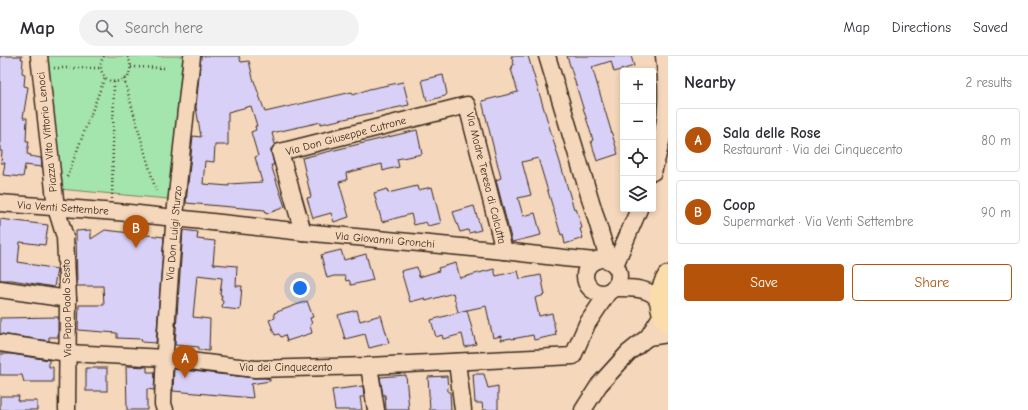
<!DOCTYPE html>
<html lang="en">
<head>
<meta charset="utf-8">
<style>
	body { margin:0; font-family:"Comic Neue",sans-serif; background:#f2f2f3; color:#2b2b33 }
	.controls { position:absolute; right:12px; top:12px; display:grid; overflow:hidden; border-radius:4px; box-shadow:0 2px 6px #0003 }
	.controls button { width:36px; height:36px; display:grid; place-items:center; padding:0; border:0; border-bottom:1px solid #e1e1e2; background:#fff; color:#2b2b33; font:20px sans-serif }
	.you { position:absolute; left:300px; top:232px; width:14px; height:14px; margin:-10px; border:3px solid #fff; border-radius:50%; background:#1a73e8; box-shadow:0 0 0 6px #1a73e833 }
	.badge { display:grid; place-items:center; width:26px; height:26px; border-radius:50%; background:#b45309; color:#fff; font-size:13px; font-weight:700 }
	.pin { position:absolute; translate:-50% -33px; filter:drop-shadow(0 1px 2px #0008) }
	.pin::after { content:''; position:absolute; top:21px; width:14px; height:12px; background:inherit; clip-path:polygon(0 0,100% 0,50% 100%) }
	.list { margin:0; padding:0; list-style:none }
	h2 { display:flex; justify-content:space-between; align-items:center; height:52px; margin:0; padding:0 16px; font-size:17px }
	h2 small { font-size:13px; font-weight:400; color:#7c7c81 }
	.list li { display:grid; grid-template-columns:26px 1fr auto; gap:12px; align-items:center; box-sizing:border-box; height:64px; margin:0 8px 8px; padding:0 8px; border:1px solid #e1e1e2; border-radius:4px }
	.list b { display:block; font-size:15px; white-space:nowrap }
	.list p { margin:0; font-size:13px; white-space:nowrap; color:#7c7c81 }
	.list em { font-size:13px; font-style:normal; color:#7c7c81 }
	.actions { display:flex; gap:8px; padding:12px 16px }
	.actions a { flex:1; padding:9px 0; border:1px solid #b45309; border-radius:4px; text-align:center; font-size:14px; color:#b45309 }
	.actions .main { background:#b45309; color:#fff }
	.icon { flex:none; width:22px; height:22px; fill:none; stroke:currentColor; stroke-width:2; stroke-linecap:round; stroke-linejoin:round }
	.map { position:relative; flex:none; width:668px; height:354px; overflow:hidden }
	header { display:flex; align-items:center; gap:24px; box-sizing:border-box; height:56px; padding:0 20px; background:#fff; border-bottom:1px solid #e1e1e2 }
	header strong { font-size:19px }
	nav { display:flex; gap:22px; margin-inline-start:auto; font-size:14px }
	.search { width:280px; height:36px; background:#f2f2f3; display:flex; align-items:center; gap:10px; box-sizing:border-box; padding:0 14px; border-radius:22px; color:#7c7c81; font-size:15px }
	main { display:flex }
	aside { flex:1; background:#fff }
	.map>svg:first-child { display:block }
	.green { fill:#a4e4ad; stroke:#708766 }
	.building { fill:#d9d0f8; stroke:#3b2a1e; fill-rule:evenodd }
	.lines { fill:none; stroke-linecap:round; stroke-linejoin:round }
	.minor-casing { stroke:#3b2a1e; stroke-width:19 }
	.major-casing { stroke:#3b2a1e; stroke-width:23 }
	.path { stroke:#3b2a1e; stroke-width:2.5; stroke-dasharray:1 3; stroke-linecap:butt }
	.minor { stroke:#f5d8bb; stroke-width:16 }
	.major { stroke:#faddab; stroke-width:20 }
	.labels { text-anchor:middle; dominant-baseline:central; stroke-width:3.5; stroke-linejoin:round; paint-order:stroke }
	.street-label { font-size:11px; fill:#3b2a1e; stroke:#f5d8bb }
</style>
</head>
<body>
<header>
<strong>Map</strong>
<div class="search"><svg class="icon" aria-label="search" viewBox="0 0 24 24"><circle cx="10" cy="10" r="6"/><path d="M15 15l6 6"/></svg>Search here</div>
<nav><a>Map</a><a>Directions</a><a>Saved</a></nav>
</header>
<main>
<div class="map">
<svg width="668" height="354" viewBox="0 0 668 354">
	<rect width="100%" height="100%" fill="#f5d8bb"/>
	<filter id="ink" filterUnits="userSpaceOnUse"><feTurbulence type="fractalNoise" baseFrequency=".025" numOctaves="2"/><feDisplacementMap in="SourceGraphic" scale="8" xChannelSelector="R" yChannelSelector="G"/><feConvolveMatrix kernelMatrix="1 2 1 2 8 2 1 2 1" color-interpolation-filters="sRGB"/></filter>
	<g filter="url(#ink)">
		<!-- green -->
		<polygon class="green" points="47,0 183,0 168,143 59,133"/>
		<!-- building -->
		<g class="building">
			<polygon points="0,0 22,0 21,3 23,3 22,17 25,18 24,30 28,31 23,62 27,62 26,85 29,85 27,98 31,99 30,100 41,102 42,111 25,109 23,121 3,119 5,107 1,107 2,95 0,95"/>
			<path d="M201,0h38l2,6 8,-1 4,17 12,34 87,-20 1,3 16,-6 34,-7 6,23 -88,19v-2l-49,11 3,11 -4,6 3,15h-3l14,42 -19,7 -1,-4 -79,-7 7,-67 8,1 -5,-30zM251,50l6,20h-2l1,4 -5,2 7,24 -3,1 7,25 -33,2v2l-26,-2 2,-23 9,1 1,-17h13v-33z"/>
			<polygon points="511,0 528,0 574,153 576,152 582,172 580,173 583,182 565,188 563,178 561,179 538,102 522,106 531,139 518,142 523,160 535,157 541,179 512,186 496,124 501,122 482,45 518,36 511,13 513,13 512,10 514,9"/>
			<polygon points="567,0 631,0 634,10 614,16 611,5 592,11 618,98 597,105 591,85 593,84"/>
			<polygon points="443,19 447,38 445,40 427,45 422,24"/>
			<polygon points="417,74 422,98 397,103 399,111 389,113 383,115 382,108 346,117 347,124 339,126 349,161 334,166 331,157 313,162 307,142 311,141 302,102"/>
			<polygon points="417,130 418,134 432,131 441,167 428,170 426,166 414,169 411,158 382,166 374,137 387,133 388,137"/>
			<polygon points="474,150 481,174 469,177 468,174 460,176 453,156"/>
			<polygon points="0,163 48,169 45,189 20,186 18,206 57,213 54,231 12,224 0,224"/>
			<polygon points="91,174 91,183 105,174 164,181 156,287 142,286 141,283 117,282 117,277 78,274 79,249 104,249 103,230 77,230 76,175"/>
			<polygon points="183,174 198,176 197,183 215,185 213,208 237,210 236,230 242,230 240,254 222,252 223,245 221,244 222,239 220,239 222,222 197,219 193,261 210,263 209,295 199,294 199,291 175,289"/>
			<polygon points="341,194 344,204 366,198 373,224 351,229 349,224 346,225 345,220 334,220 327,222 321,199"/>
			<polygon points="456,207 460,222 494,213 496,220 518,215 520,223 541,219 545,239 535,242 539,260 552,257 556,279 534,284 533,279 512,283 511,282 501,284 501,280 493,282 486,250 458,256 453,237 426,245 425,242 410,246 401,215 417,211 419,221 439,215 438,212"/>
			<polygon points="307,245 313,261 310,262 312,268 310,269 312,277 287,285 285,279 281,281 279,278 275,279 269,264 275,262 274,257"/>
			<polygon points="357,254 360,265 381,259 389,287 369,292 365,278 345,283 338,259"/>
			<polygon points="467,254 476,288 465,291 462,278 443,283 442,279 436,281 431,264"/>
			<polygon points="58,261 58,281 49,281 49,285 0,278 0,262"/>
			<polygon points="0,298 11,298 49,304 49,311 53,311 53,326 24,326 22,319 0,319"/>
			<polygon points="126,310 147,311 147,316 155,316 154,334 147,333 147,354 127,354"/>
			<rect x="86" y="312" width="21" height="23"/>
			<polygon points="174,313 254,322 265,322 270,323 270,325 251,328 253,342 173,335"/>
			<polygon points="473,318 484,318 488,332 498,330 498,354 483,354 482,347 475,347"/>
			<polygon points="406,319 409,354 386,354 385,339 383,339 380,321"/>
			<polygon points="447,320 448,336 450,336 451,354 430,354 428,321"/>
			<polygon points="363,330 364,341 360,341 362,354 335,354 332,334"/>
			<polygon points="0,340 19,340 18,345 37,345 37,354 0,354"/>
		</g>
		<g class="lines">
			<defs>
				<g id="minor">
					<polyline points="39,0 56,152 65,181 68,243 67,354"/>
					<polyline points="547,0 609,205"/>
					<path d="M653,116c6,-20 12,-42 13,-64 1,-17 0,-35 -2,-52"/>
					<polyline points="0,147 129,157 303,176 504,195 564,202 595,205"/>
					<polyline points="303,176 280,96 467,49 504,195"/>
					<circle cx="602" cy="220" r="17"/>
					<polyline points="615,209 639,153"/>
					<path d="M613,232c13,0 32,-1 42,8 2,3 4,6 5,9"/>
					<polyline points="0,233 68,243"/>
					<polyline points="648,281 668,278"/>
					<polyline points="0,287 68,297 165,302 255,313 369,310 573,300 587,268 609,235"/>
					<polyline points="457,306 463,354"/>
					<polyline points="369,310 376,354"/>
					<path d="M165,354l-2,-6c3,-116 16,-232 29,-348"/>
					<polyline points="583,354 599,329 628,297 648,281 663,257"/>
				</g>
				<path id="major" d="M668,220c-9,15 -11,31 0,46"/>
			</defs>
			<!-- minor casing -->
			<use href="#minor" class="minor-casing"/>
			<!-- major casing -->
			<use href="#major" class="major-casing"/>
			<!-- path -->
			<g class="path">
				<path d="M104,0c-8,11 0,29 15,25 3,-1 6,-3 9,-4 3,-8 4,-14 -1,-21"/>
				<polyline points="131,11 166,12"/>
				<polyline points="54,12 100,12"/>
				<polyline points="124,23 156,135"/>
				<polyline points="67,121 105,21"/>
				<polyline points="112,143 114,25"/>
			</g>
			<!-- minor -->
			<use href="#minor" class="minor"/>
			<!-- major -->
			<use href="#major" class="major"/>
		</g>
	</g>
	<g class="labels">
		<!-- street labels -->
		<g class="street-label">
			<text transform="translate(47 76) rotate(-96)">Piazza Vito Vittorio Lenoci</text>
			<text transform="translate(346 80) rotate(-15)">Via Don Giuseppe Cutrone</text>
			<text transform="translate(486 122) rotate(76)">Via Madre Teresa di Calcutta</text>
			<text transform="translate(63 152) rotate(4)">Via Venti Settembre</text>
			<text transform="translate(174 177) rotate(-85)">Via Don Luigi Sturzo</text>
			<text transform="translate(385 184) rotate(5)">Via Giovanni Gronchi</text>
			<text transform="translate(67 252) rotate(-91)">Via Papa Paolo Sesto</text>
			<text x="286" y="311">Via dei Cinquecento</text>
		</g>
	</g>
</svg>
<div class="controls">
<button>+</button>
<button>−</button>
<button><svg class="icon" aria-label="locate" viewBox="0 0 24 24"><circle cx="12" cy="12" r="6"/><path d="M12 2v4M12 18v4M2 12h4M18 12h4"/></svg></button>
<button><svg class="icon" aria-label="layers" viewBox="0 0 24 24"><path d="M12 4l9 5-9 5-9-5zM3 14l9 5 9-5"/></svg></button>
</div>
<div class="you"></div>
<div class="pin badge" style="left:185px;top:322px">A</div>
<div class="pin badge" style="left:136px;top:192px">B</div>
</div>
<aside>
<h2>Nearby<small>2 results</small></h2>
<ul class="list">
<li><span class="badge">A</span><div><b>Sala delle Rose</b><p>Restaurant · Via dei Cinquecento</p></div><em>80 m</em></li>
<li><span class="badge">B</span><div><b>Coop</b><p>Supermarket · Via Venti Settembre</p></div><em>90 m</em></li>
</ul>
<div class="actions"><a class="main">Save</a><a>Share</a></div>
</aside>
</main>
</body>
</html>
